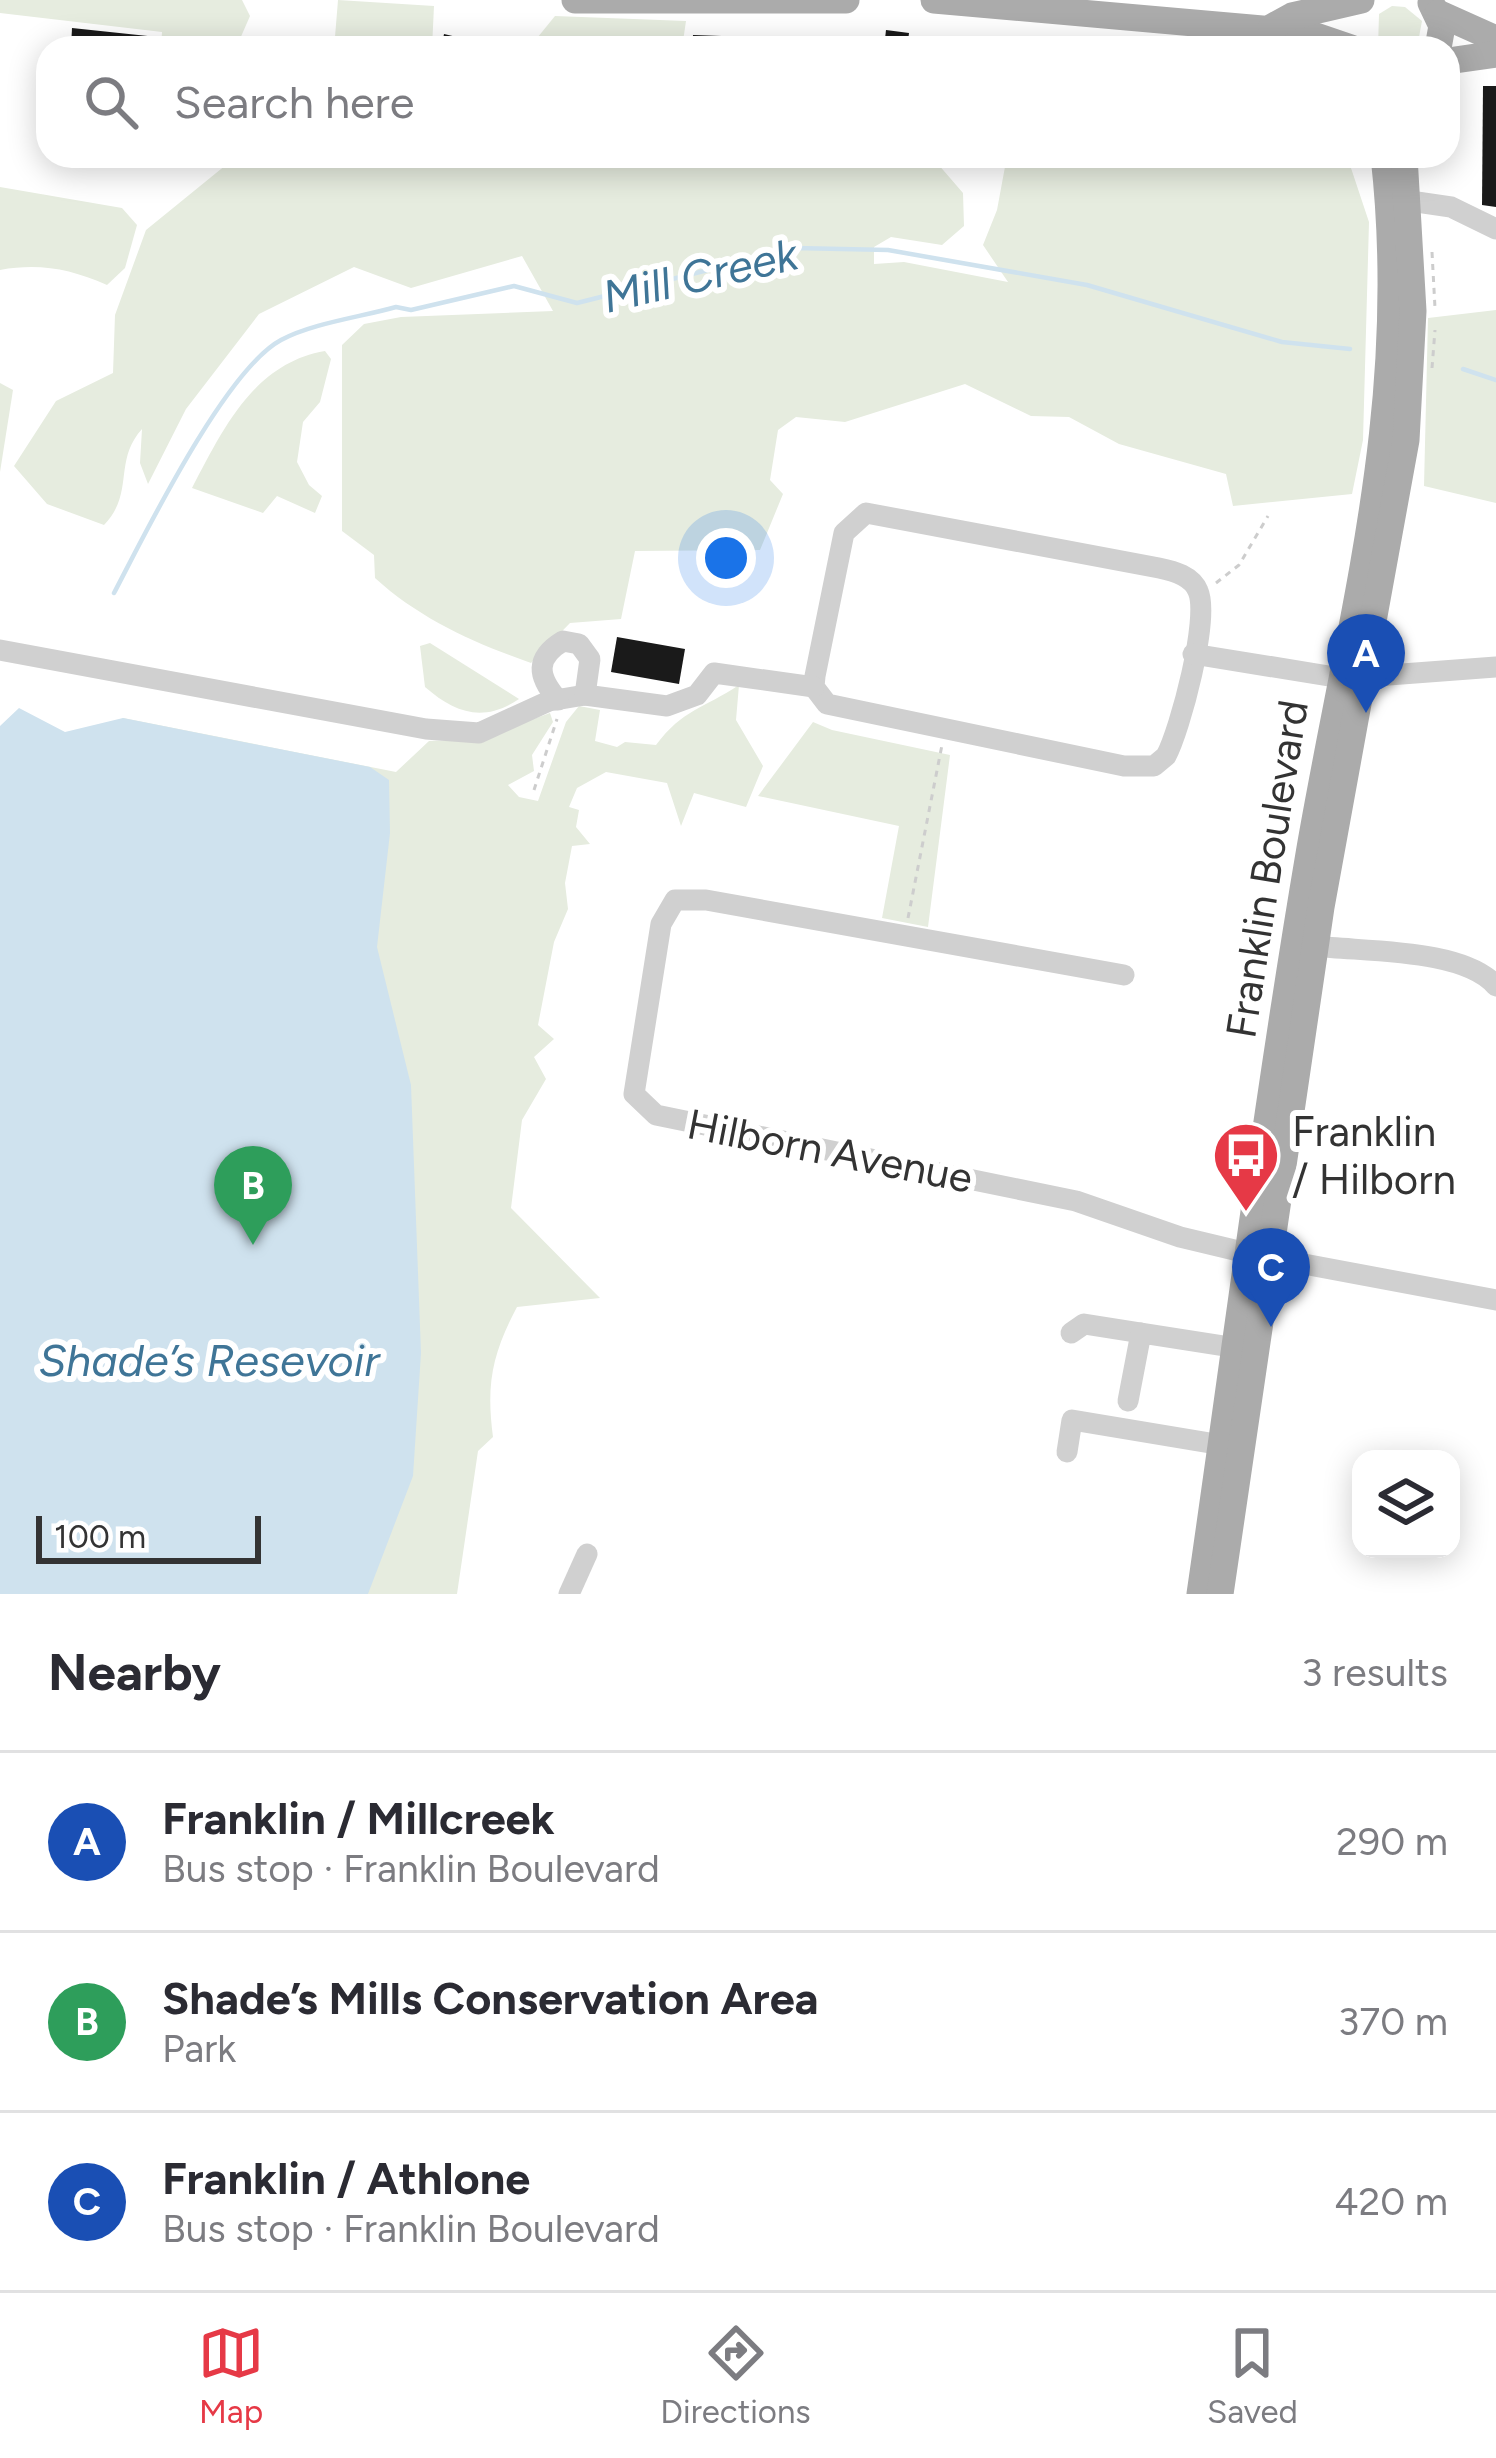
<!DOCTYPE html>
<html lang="en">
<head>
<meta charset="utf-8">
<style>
	body { margin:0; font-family:Figtree,sans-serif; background:#f7f7f7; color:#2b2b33 }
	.controls { position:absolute; right:36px; bottom:36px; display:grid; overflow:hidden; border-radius:24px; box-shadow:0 6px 30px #0003 }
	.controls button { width:108px; height:108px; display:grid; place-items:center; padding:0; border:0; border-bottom:3px solid #e1e1e2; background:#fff; color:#2b2b33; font:60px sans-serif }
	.scale { position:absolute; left:36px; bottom:30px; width:225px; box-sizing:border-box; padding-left:12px; border:6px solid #333; border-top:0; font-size:33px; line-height:42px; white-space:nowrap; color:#333; -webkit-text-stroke:9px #fff; paint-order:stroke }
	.you { position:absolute; left:726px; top:558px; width:42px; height:42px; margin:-30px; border:9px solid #fff; border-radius:50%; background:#1a73e8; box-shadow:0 0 0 18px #1a73e833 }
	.badge { display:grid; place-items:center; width:78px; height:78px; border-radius:50%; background:#e63946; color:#fff; font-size:39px; font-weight:700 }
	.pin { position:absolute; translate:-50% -99px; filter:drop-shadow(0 3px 6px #0008) }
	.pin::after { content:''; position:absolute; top:63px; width:42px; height:36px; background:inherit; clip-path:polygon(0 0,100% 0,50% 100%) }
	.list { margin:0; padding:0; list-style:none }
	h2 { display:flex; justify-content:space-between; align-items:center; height:156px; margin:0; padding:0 48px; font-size:51px }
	h2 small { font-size:39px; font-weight:400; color:#7c7c81 }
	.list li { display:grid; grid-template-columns:78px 1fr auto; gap:36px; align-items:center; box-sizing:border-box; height:180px; padding:0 48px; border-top:3px solid #e1e1e2 }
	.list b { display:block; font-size:45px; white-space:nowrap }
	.list p { margin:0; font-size:39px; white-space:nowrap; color:#7c7c81 }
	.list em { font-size:39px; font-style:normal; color:#7c7c81 }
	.icon { flex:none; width:66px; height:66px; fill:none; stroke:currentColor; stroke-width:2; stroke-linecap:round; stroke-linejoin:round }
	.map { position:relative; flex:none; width:1496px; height:1594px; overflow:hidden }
	.search { position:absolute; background:#fff; box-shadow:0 6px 30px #0003; left:36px; right:36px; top:36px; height:132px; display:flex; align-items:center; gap:30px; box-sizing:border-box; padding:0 42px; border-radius:36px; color:#7c7c81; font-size:45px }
	.sheet { height:696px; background:#fff }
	nav { display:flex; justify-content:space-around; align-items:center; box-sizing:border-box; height:168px; border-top:3px solid #e1e1e2; background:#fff; font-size:33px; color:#7c7c81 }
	nav a { display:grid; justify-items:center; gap:6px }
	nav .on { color:#e63946 }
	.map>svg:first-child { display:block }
	.green { fill:#e6ecdf }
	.water { fill:#cfe2ee }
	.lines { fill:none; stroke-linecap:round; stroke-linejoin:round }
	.stream { stroke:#cfe2ee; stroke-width:4.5 }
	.building { fill:#1a1a1a }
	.path { stroke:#cdcdcd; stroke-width:3; stroke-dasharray:6 6; stroke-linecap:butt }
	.minor { stroke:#d0d0d0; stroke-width:21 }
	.major { stroke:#ababab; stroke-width:27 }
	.labels { text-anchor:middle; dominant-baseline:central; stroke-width:12; stroke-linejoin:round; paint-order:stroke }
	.street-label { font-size:42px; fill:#333; stroke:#fff }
	.poi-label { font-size:42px; fill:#333; stroke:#fff; text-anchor:start }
	.water-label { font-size:45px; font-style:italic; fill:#3f7597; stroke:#fff }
</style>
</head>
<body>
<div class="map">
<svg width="1496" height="1594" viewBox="0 0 1496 1594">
	<rect width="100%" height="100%" fill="#fff"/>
	<!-- green -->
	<g class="green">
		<polygon points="0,0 242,0 250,16 236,48 161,48 162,32 0,13"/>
		<polygon points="338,0 434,6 432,48 370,48 335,37"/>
		<polygon points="1392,6 1405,7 1422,21 1417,48 1378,48 1379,14"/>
		<polygon points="555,16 686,21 682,48 529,48"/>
		<path d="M237,156h218l12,6 49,-6h415l32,37 1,33 -22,19 -51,-8 -17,10v17l30,-2 104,20 -25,-37 14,-35 10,-54h340l22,66 -6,218 -11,54 -119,12 -7,-32 -107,-30 -50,-27 -38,-1 -66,-32 -120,38 -49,-5 -18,13 -8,50 13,14 -23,56 -125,1 -14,68 -51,4 -39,40c-57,-20 -111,-44 -156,-85l-1,-23 -32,-24v-186l22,-21 37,-7 152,-6 -31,-55 -111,32 -57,-21 -95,47 -73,95 -38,75 -8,-21 2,-34c-29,32 -7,64 -38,96l-57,-21 -33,-38 42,-65 57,-28 2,-58 31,-85z"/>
		<path d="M0,187l122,21 15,17 -12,43 -18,17c-37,-16 -67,-22 -107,-15z"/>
		<polygon points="1496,310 1496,503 1424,486 1428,318"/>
		<path d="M325,351l6,8 -11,43 -17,20 -6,40 12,23 13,11 -7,17 -38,-17 -14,17 -71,-25c31,-59 62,-125 133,-137z"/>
		<polygon points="0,383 13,390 0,472"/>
		<path d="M430,643l89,56c-36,24 -64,14 -94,-12l-5,-41z"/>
		<path d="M739,685l-3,35 27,46 -17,41 -52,-14 -13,33 -14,-43 -61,-11 -29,16 -8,19 10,3 -3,17 14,17 -18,2 -7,37 3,26 -14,33 -16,83 16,14 -20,18 12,22 -24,41 -11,88 89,90 -83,9c-25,47 -31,78 -24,130l-15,14 -21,143h-457v-794l123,-82 273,54 33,-31 49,-2 72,-26 3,9 -21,33 2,16 -26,14 11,12 19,4 28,-79 13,-16 21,4 -5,31 22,6 8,-5 31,3c27,-36 47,-36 83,-60z"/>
		<polygon points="813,722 832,730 950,755 928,927 882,918 899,826 758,796"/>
	</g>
	<!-- water -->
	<polygon class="water" points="19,708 65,732 123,718 370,767 389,780 390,833 377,947 411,1085 421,1353 413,1476 368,1594 0,1594 0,726"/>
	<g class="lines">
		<!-- stream -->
		<g class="stream">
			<polyline points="1463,369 1496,380"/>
			<path d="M114,593c31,-59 111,-223 167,-253 32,-17 80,-23 115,-33l15,3 103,-24 63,17 218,-55 93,2 199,35 195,57 68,7"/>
		</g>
	</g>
	<!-- building -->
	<g class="building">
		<polygon points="72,28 157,37 156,48 71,48"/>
		<polygon points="886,30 909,33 907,48 884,48"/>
		<polygon points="444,34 482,43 482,48 441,48"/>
		<polygon points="693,35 778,38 778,48 692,48"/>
		<polygon points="845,36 879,39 878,48 844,48"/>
		<polygon points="1483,86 1496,86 1496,207 1482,205"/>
		<polygon points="617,637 685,649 679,684 611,672"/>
	</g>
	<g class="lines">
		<!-- path -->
		<g class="path">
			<polyline points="1432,252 1435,308"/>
			<polyline points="1432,368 1435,330"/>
			<polyline points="1216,583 1239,565 1268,516"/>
			<polyline points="534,790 557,719"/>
			<polyline points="908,918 942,745"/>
		</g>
		<!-- minor -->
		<g class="minor">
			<polyline points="1410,201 1451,207 1496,229"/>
			<path d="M866,513l293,55c15,3 33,8 39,23 12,27 -18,139 -32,165l-12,10h-30l-297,-62 -13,-17 1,-11 29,-143z"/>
			<polyline points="0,650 426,729 479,733 549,701 585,695 667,706 697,695 714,673 814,687"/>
			<polyline points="1193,654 1341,678"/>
			<polyline points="1362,677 1496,667"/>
			<path d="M558,700c-21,-24 -23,-42 5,-59l16,3 11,15 -5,36"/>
			<path d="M1316,946c47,6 148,2 180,40"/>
			<polyline points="1124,975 706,900 675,900 661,924 634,1094 656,1115 1076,1201 1180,1237 1251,1254"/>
			<polyline points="1272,1258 1496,1300"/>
			<polyline points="1071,1333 1084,1324 1141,1333"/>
			<polyline points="1128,1401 1141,1333 1237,1348"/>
			<polyline points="1067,1452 1072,1420 1222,1445"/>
			<polyline points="569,1594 587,1554"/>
		</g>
		<!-- major -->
		<g class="major">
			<polyline points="575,0 846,0"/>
			<polyline points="934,0 1307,33 1351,48"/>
			<polyline points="1431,3 1442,26 1438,48"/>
			<polyline points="1438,13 1496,39"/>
			<polyline points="1272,27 1292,16 1361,0"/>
			<polyline points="1448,61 1496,54"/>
			<path d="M1200,1594c36,-249 68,-499 110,-746 42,-241 102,-444 74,-692"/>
			<polyline points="1220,1594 1321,907 1406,440 1413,311 1404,156"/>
		</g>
	</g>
	<!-- icons -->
	<defs>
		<symbol id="bus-pin" viewBox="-11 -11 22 30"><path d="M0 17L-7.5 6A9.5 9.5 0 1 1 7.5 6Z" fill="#e63946" stroke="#fff"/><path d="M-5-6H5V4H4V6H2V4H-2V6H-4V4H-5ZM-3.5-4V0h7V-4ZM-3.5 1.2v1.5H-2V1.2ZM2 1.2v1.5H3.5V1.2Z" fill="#fff"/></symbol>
	</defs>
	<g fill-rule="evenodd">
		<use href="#bus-pin" x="1208" y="1117" width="76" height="104"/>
	</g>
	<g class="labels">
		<!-- street labels -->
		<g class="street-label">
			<text transform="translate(1267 869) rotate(-81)">Franklin Boulevard</text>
			<text transform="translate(830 1151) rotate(11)">Hilborn Avenue</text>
		</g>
		<!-- poi labels -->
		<g class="poi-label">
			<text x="1292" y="1131">Franklin<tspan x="1292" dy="48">/ Hilborn</tspan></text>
		</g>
		<!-- water labels -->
		<g class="water-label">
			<text transform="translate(700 275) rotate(-13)">Mill Creek</text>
			<text x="209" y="1360">Shade’s Resevoir</text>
		</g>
	</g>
</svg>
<div class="controls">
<button><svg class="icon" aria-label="layers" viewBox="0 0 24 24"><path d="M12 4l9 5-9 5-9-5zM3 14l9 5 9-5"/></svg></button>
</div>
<div class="scale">100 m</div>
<div class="you"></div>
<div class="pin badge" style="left:1366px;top:713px;background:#1a4fb4">A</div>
<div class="pin badge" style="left:253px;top:1245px;background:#2e9e5b">B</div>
<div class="pin badge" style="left:1271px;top:1327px;background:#1a4fb4">C</div>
<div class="search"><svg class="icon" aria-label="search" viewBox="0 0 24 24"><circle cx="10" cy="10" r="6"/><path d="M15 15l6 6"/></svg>Search here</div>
</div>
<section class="sheet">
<h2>Nearby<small>3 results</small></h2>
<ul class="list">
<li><span class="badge" style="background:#1a4fb4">A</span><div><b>Franklin / Millcreek</b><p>Bus stop · Franklin Boulevard</p></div><em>290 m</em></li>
<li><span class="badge" style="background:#2e9e5b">B</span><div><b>Shade’s Mills Conservation Area</b><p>Park</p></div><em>370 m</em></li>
<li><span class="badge" style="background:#1a4fb4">C</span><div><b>Franklin / Athlone</b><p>Bus stop · Franklin Boulevard</p></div><em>420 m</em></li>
</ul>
</section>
<nav>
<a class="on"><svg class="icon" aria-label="map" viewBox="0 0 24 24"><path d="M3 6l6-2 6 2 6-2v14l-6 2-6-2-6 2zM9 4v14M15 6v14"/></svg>Map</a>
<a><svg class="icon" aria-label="directions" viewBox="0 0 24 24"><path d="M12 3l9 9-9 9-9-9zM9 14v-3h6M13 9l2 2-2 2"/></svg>Directions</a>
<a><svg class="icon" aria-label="saved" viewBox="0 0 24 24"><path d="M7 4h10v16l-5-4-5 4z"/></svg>Saved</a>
</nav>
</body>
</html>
